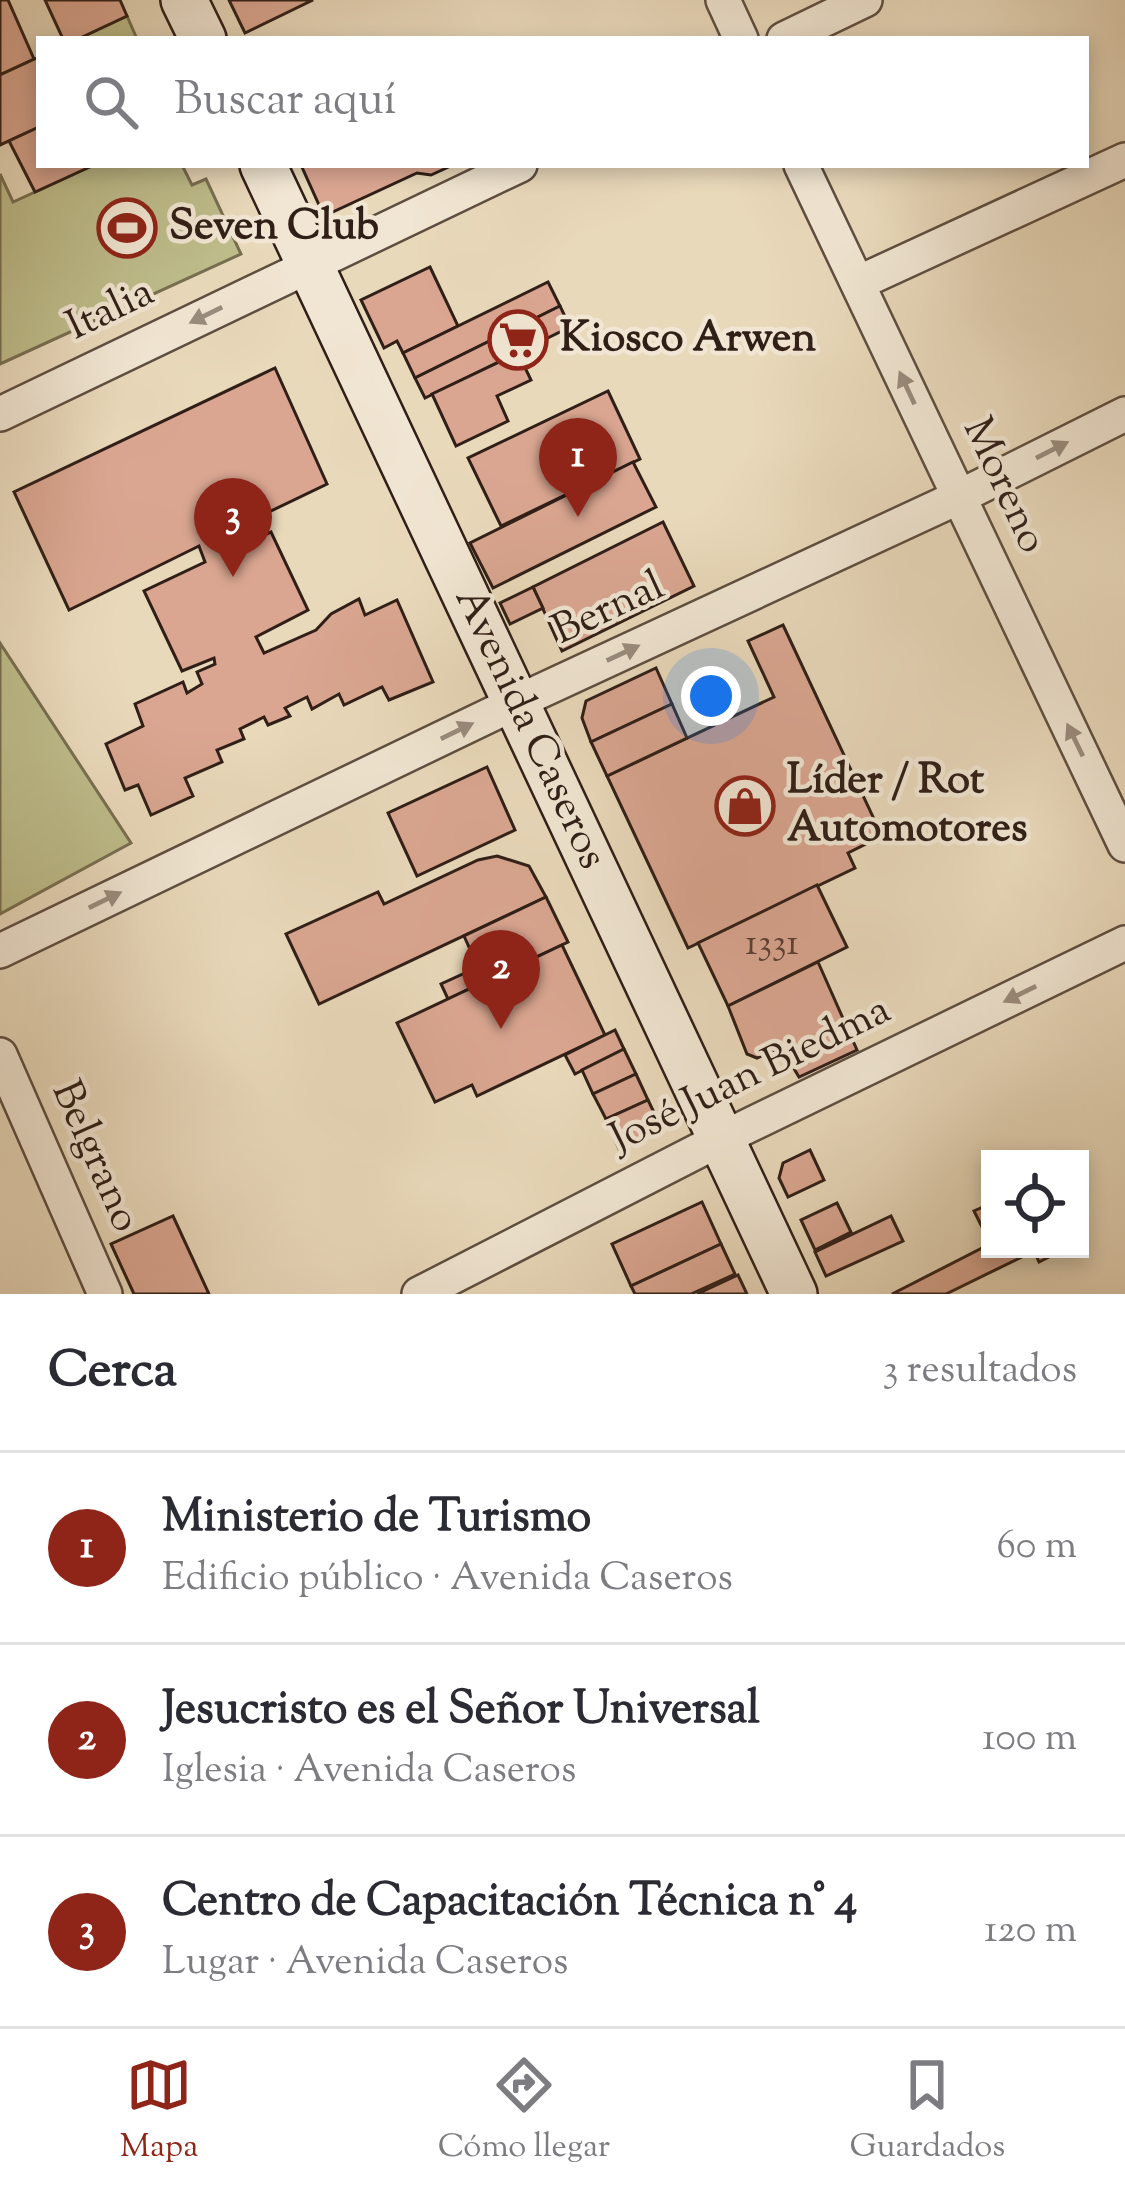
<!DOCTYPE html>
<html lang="es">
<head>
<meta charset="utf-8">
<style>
	body { margin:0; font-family:"Sorts Mill Goudy",serif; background:#f7f7f7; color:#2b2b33 }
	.controls { position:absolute; right:36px; bottom:36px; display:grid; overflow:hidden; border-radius:0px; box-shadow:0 6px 18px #0003 }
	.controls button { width:108px; height:108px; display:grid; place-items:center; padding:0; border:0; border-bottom:3px solid #e1e1e2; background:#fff; color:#2b2b33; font:60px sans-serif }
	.you { position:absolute; left:711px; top:696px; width:42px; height:42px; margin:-30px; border:9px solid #fff; border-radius:50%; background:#1a73e8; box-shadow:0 0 0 18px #1a73e833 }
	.badge { display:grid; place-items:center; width:78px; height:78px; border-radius:50%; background:#8f2418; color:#fff; font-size:39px; font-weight:700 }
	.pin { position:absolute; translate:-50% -99px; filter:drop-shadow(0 3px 6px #0008) }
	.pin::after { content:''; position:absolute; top:63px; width:42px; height:36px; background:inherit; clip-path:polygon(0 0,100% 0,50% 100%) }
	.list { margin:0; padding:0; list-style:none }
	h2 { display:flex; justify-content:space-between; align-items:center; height:156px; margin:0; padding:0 48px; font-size:51px }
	h2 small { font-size:39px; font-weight:400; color:#7c7c81 }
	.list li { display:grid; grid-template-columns:78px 1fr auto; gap:36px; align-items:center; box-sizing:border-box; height:192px; padding:0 48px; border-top:3px solid #e1e1e2 }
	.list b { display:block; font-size:45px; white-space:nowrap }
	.list p { margin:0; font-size:39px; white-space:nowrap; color:#7c7c81 }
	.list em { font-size:39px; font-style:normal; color:#7c7c81 }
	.icon { flex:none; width:66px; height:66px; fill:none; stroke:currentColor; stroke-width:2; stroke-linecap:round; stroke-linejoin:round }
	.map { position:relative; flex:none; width:1125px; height:1294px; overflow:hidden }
	.search { position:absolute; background:#fff; box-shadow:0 6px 18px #0003; left:36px; right:36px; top:36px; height:132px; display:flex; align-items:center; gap:30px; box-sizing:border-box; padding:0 42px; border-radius:0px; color:#7c7c81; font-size:45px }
	.sheet { height:732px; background:#fff }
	nav { display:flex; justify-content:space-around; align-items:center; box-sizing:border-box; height:168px; border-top:3px solid #e1e1e2; background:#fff; font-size:33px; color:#7c7c81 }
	nav a { display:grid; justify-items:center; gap:6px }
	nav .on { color:#8f2418 }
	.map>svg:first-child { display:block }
	.green { fill:#bebd8b; stroke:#776e51; stroke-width:3 }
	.building { fill:#daa691; stroke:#301f17; stroke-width:3 }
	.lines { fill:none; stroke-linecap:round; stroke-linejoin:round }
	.minor-casing { stroke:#5e4e40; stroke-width:38 }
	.secondary-casing { stroke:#301f17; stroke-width:50 }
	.minor { stroke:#f1e6d3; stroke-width:33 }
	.secondary { stroke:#f1e6d3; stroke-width:45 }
	.oneway { fill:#9a8c7e }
	.labels { text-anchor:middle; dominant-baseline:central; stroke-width:9; stroke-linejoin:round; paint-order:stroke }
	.number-label { font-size:36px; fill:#5a4136 }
	.poi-label { font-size:42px; font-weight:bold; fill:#301f17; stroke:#f1e6d3; text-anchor:start }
	.street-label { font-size:42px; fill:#301f17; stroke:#f1e6d3 }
</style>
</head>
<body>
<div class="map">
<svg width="1125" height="1294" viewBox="0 0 1125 1294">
	<rect width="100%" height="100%" fill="#e9d9bb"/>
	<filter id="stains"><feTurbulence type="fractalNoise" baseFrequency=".00167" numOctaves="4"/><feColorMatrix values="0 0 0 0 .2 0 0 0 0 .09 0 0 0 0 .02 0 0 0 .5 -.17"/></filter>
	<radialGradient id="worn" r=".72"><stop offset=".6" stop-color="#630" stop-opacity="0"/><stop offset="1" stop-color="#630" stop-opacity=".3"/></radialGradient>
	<!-- green -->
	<g class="green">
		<polygon points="127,16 137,39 78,39"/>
		<polygon points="94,165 182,165 192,185 206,179 241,254 0,364 0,174 13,202"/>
		<polygon points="0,643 131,843 0,914"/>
	</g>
	<!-- building -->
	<g class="building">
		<polygon points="0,0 8,0 34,59 0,75"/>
		<polygon points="45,0 120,0 127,16 78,39 63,39"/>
		<polygon points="229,0 313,0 245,33"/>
		<polygon points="39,57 39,127 0,145 0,75"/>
		<polygon points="39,127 39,165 94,165 35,192 9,141"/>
		<polygon points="301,165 453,165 431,175 417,173 324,216"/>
		<polygon points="430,267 458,326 403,353 397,341 384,348 361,300"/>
		<polygon points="548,282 560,306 415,378 403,353"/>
		<polygon points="560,306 570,327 425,398 415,378"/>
		<polygon points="518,353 531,380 497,396 508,421 456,446 432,394"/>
		<polygon points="275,368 327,484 217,537 225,554 271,532 308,610 256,637 264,653 316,630 331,614 359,599 365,615 397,600 433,682 389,700 382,687 344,705 339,694 312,709 307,697 285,708 290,716 268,725 264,717 240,729 244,739 217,750 222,762 185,778 193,796 151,815 138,785 125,790 106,744 143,726 135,704 183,682 187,693 202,684 197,672 215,664 214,658 182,671 144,591 205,562 199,546 69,610 14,492"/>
		<polygon points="608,391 640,459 501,526 468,458"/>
		<polygon points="633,462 656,507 493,588 470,543"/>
		<polygon points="663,522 694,586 562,651 533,587"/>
		<polygon points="533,587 543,608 510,624 500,603"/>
		<polygon points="783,625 882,836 848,853 855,868 688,948 607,776 774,697 748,641"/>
		<polygon points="656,668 672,704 591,742 582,718 586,701"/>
		<polygon points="672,704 687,738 607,776 591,742"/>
		<polygon points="487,767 515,830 417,876 388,813"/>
		<polygon points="497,856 529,866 546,897 319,1004 286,934 378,892 384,904 478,860"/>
		<polygon points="817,885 847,947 728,1006 698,943"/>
		<polygon points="546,897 568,942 448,999 441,984 478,967 464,936"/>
		<polygon points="562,945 605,1035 477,1096 472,1085 435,1102 397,1023"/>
		<polygon points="818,962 857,1050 799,1077 781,1047 757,1058 747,1054 728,1006"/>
		<polygon points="615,1030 624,1049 575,1074 565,1055"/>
		<polygon points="624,1049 636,1074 593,1094 582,1070"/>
		<polygon points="636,1074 648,1100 606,1119 593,1094"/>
		<polygon points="648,1100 662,1129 619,1149 606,1119"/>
		<polygon points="810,1150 824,1180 788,1197 779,1178 783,1163"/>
		<polygon points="702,1202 721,1244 631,1286 612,1244"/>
		<polygon points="837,1203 851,1232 815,1250 801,1220"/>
		<polygon points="990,1204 990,1243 974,1211"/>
		<polygon points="173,1216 209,1294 134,1294 111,1244"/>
		<polygon points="891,1216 903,1241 826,1276 815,1252"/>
		<polygon points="721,1244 735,1274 691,1294 635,1294 631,1286"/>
		<polygon points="990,1244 990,1249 1065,1249 1039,1262 1034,1251 946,1294 892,1294"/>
		<polygon points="738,1275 747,1294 697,1294"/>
	</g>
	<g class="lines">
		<defs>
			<g id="minor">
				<polyline points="723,0 741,39"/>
				<polyline points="784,39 865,0"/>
				<polyline points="801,165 1125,845"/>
				<polyline points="858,283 1125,160"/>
				<polyline points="0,414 520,165"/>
				<polyline points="0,951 517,702 959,497 1125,414"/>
				<polyline points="0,1055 105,1294"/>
				<polyline points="419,1294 721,1139 1125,943"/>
			</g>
			<g id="secondary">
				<polyline points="184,0 203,39"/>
				<polyline points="263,165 794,1294"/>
			</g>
		</defs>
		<!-- minor casing -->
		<use href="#minor" class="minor-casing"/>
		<!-- secondary casing -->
		<use href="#secondary" class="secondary-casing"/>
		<!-- minor -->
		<use href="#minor" class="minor"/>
		<!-- secondary -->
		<use href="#secondary" class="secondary"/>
	</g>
	<!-- one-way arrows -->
	<defs><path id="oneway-solid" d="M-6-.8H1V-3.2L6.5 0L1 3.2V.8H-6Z" transform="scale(3)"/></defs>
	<g class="oneway">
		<use href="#oneway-solid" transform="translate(206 315) rotate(154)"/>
		<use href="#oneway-solid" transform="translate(907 388) rotate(-115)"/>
		<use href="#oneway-solid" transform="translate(1052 450) rotate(-27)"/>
		<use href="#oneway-solid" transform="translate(623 653) rotate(-25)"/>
		<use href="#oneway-solid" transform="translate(457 731) rotate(-26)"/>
		<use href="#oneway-solid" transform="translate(1075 740) rotate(-116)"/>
		<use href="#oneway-solid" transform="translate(105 900) rotate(-26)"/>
		<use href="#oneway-solid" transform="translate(1020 994) rotate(154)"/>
	</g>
	<!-- icons -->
	<defs>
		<symbol id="stadium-ring" viewBox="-11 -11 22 22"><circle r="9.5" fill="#f1e6d3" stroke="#8f2418" stroke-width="1.5"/><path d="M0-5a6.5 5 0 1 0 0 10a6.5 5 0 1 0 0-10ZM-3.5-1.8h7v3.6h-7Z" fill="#8f2418"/></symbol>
		<symbol id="supermarket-ring" viewBox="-11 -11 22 22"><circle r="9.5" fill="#f1e6d3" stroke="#8f2418" stroke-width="1.5"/><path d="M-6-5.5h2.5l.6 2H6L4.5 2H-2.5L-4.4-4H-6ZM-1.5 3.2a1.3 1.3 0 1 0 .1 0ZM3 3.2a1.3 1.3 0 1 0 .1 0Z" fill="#8f2418"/></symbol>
		<symbol id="shop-ring" viewBox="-11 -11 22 22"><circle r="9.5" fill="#f1e6d3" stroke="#8f2418" stroke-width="1.5"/><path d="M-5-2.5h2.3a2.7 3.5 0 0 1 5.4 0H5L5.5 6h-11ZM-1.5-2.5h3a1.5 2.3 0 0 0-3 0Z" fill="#8f2418"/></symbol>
	</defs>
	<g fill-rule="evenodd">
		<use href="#stadium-ring" x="94" y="195" width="66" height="66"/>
		<use href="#supermarket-ring" x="485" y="307" width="66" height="66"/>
		<use href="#shop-ring" x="712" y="773" width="66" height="66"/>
	</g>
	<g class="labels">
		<!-- number labels -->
		<g class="number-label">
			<text x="772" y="945">1331</text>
		</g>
		<!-- poi labels -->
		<g class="poi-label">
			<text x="169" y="228">Seven Club</text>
			<text x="560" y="340">Kiosco Arwen</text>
			<text x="787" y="782">Líder / Rot<tspan x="787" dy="48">Automotores</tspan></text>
		</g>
		<!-- street labels -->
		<g class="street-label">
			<text transform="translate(111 311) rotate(-26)">Italia</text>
			<text transform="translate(1003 486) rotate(65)">Moreno</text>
			<text transform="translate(609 610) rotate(-25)">Bernal</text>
			<text transform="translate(529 729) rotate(65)">Avenida Caseros</text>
			<text transform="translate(751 1076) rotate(-26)">José Juan Biedma</text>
			<text transform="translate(94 1157) rotate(66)">Belgrano</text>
		</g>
	</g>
	<rect width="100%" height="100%" filter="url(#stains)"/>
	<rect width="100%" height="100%" fill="url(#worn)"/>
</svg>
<div class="controls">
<button><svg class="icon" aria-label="locate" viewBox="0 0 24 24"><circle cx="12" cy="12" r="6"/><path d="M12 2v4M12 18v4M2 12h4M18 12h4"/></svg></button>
</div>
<div class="you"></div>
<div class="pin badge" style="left:578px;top:517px">1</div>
<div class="pin badge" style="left:501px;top:1029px">2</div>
<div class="pin badge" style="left:233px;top:577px">3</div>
<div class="search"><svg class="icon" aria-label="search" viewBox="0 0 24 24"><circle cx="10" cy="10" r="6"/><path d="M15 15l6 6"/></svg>Buscar aquí</div>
</div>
<section class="sheet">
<h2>Cerca<small>3 resultados</small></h2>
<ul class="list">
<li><span class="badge">1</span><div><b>Ministerio de Turismo</b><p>Edificio público · Avenida Caseros</p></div><em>60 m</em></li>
<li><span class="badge">2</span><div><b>Jesucristo es el Señor Universal</b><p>Iglesia · Avenida Caseros</p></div><em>100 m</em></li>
<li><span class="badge">3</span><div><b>Centro de Capacitación Técnica n° 4</b><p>Lugar · Avenida Caseros</p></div><em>120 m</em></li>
</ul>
</section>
<nav>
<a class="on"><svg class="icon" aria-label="map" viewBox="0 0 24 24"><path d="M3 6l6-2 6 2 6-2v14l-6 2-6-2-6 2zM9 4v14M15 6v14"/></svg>Mapa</a>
<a><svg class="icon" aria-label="directions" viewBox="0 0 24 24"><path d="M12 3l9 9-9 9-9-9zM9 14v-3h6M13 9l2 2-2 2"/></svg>Cómo llegar</a>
<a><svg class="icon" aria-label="saved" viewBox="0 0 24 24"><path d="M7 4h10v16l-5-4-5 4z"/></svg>Guardados</a>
</nav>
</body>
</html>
